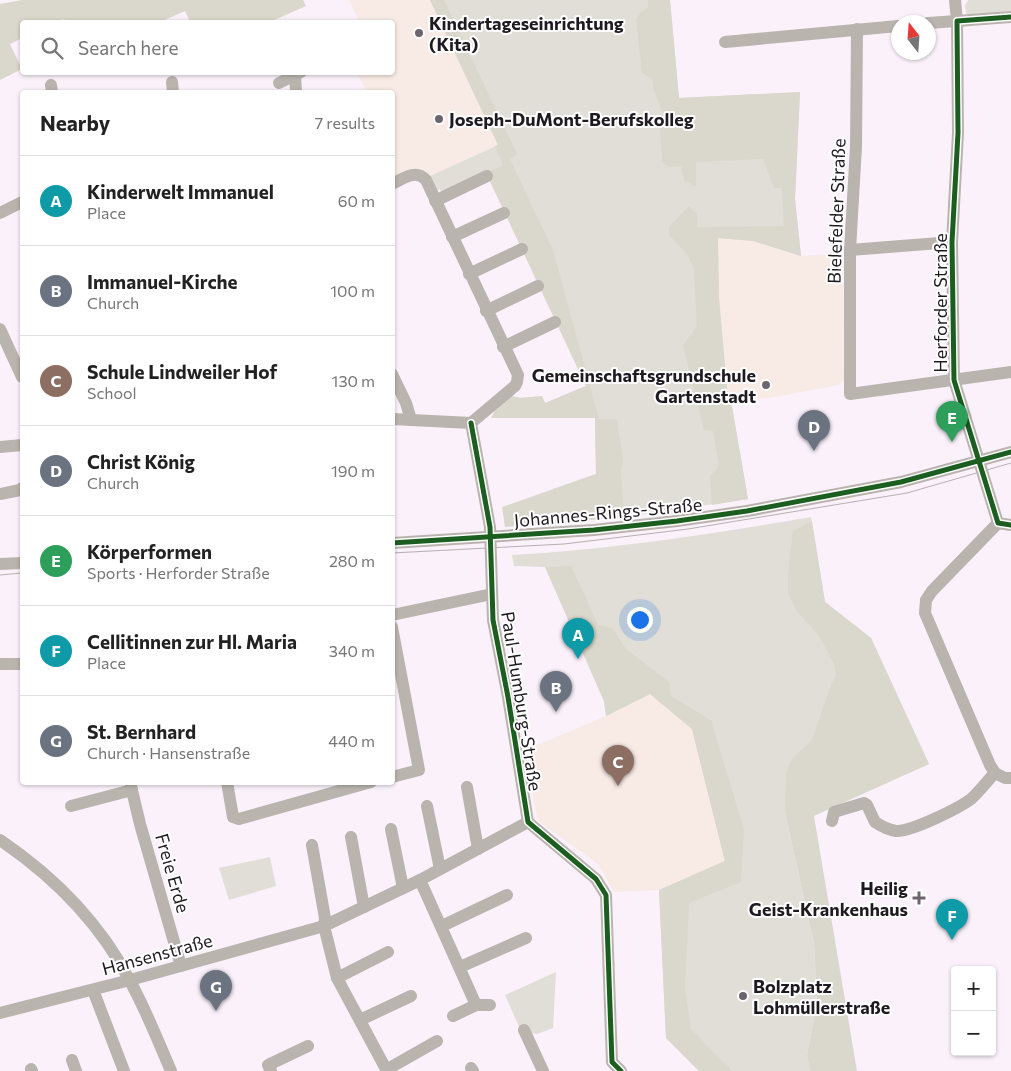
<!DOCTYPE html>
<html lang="en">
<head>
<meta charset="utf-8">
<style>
	body { margin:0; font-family:Commissioner,sans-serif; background:#f6f6f6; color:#222 }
	.controls { position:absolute; right:15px; bottom:15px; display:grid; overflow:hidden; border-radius:5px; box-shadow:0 1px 4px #0004 }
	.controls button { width:45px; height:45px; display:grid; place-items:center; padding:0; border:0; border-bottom:1px solid #e0e0e0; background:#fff; color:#222; font:25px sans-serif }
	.compass { position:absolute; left:891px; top:15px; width:45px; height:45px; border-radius:50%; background:#fff; box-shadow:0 1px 4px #0004; rotate:343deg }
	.you { position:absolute; left:639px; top:619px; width:18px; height:18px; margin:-12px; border:4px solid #fff; border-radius:50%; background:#1a73e8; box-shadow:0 0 0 8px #1a73e833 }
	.badge { display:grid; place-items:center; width:32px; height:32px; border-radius:50%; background:#d93025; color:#fff; font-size:16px; font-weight:700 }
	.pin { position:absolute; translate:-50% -41px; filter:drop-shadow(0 1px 2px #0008) }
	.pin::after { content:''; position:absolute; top:26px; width:18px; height:15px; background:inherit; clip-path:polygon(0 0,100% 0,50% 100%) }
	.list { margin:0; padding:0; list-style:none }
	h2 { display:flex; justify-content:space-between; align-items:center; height:65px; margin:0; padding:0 20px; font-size:21px }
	h2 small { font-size:16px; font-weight:400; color:#767676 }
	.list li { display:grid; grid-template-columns:32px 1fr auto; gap:15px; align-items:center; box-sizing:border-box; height:90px; padding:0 20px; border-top:1px solid #e0e0e0 }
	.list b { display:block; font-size:19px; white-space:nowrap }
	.list p { margin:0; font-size:16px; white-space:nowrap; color:#767676 }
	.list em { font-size:16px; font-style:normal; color:#767676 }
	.icon { flex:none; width:28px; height:28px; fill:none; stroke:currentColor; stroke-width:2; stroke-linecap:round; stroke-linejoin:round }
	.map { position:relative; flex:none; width:1011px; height:1071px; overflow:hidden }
	.search { position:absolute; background:#fff; box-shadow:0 1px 4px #0004; left:20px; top:20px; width:375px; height:55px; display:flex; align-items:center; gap:12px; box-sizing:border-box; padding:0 18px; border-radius:5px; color:#767676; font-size:19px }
	.panel { position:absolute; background:#fff; box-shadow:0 1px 4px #0004; left:20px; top:90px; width:375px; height:695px; border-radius:5px }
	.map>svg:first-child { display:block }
	.education { fill:#f8ebe6 }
	.green { fill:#e0ded6 }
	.forest { fill:#dad8cc }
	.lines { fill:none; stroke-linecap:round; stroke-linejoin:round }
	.minor { stroke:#b9b4ae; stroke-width:12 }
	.tram { stroke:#b6b0b0; stroke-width:1 }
	.cycleway-casing { stroke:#fff; stroke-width:8 }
	.cycleway { stroke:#1b5e20; stroke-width:5 }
	.poi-dot { fill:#6c656d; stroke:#fff; stroke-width:2 }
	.labels { text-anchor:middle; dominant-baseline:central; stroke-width:4; stroke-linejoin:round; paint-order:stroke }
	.poi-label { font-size:18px; font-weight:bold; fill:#1f1920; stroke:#fff; text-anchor:start }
	.street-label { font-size:18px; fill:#1f1920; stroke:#fff }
</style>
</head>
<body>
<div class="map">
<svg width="1011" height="1071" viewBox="0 0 1011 1071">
	<rect width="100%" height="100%" fill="#faf1fb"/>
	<!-- education -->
	<g class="education">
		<polygon points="349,0 430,0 498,145 430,176 427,171 393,178 392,92 367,92 357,73 392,72 392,22 359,22"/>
		<polygon points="718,238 753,241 801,256 843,253 844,379 839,385 769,398 728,401 719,298"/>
		<polygon points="650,694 692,729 725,862 659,890 614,892 598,864 538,821 523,751 606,716"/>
	</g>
	<!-- green -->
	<g class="green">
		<polygon points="430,0 670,0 679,98 800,92 795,199 801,256 753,241 718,238 719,298 728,400 731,401 748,499 624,517 557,523 553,489 596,474 595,418 491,418 511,396 521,398 542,396 545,403 586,386 486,172 441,192 440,189 436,191 430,176 498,145"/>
		<polygon points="968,0 1011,0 1011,15 967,16 965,6"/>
		<path d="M811,517l14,85 46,36 58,126 -141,62 26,118 3,59 -10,52 3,16h-111l-33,-33 -7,-148 66,-29 -33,-132 -42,-35 -44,22 -2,-15 -59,-134 -31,-1 -2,-11c101,-6 200,-21 299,-38z"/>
		<polygon points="270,857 276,886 229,900 219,868"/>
		<polygon points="556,972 553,1028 537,1034 521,1031 505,995"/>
	</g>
	<!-- forest -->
	<g class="forest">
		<polygon points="22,0 303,0 306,6 270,22 190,22 185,11 160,22 66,22 64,19 56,22 22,22 22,38 10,44 22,69 0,80 0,4"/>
		<polygon points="430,0 444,0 517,154 510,159 553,250 599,419 617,419 623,461 621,470 624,517 505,527 502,507 596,474 595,418 491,418 496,408 511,396 521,398 542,396 545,403 586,386 486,173 503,165 495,146 498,145"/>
		<polygon points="648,0 670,0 679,98 800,92 795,199 801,256 753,241 718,238 719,298 728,400 731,401 748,499 712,505 710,476 719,466 713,431 704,430 683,345 697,326 694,269 687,254 669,235 669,227 689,206 693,211 697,213 697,227 784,226 782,188 774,188 763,159 696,162 696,186 684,181 681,166 669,167 662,162 660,129 667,124 653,88 652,78 642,73 636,19 642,11 648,8"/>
		<polygon points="812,521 825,602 871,638 929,764 814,816 857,1071 810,1071 807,1055 817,1003 814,944 788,826 785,807 786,775 789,765 794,757 812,740 830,688 836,675 834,664 820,637 796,610 788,593 788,575 793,531"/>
		<polygon points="571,566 598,625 612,628 626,649 669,682 671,696 712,721 712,724 744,830 741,882 689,903 685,988 691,1029 732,1071 699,1071 666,1038 659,890 725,861 692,729 650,694 606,716 604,701 545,567"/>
	</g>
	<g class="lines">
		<!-- minor -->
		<g class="minor">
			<polyline points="1011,17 957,21 958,133 952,242 954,380 998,523 1011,525"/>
			<polyline points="928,23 957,21 955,0"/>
			<polyline points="857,29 856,147 850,250 850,394 1011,372"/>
			<polyline points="725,42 898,26"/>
			<polyline points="295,75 296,92"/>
			<polyline points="172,82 173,92"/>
			<polyline points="279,83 301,72"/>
			<polyline points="51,85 52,92"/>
			<path d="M392,184c12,-6 24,-15 34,-4l92,195 -1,7 -2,4 -44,37"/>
			<polyline points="435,201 487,176"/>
			<polyline points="0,213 22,202"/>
			<polyline points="452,237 504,213"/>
			<polyline points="850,250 952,242"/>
			<polyline points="469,274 522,249"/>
			<polyline points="486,311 538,286"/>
			<polyline points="0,329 22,377"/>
			<polyline points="503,347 555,322"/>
			<polyline points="392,374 406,403 411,420"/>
			<polyline points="392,419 471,423"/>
			<polyline points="471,423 490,527 493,620 508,697 528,822 596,879 606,895 612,1062 621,1071"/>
			<polyline points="0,447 22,445"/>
			<polyline points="0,494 20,490 22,488"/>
			<polyline points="392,543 594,530 677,521 747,511 901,482 1011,452"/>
			<polyline points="0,564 22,563"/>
			<polyline points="392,615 492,594"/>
			<polyline points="392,627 419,770 392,777"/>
			<polyline points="0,664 22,664"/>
			<polyline points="995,773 990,765 925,613 926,600 932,591 998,523"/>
			<polyline points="130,782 140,824 181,966"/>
			<polyline points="227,782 233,817 239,819 371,782"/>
			<polyline points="467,787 478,849"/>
			<polyline points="71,806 132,790"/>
			<polyline points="427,806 440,869"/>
			<path d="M832,821l2,-9 30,-9 3,2 8,17c6,4 15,8 21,9 15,1 63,-23 75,-32 9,-8 16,-18 24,-26l10,5h6"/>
			<polyline points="391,829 403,888"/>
			<polyline points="351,837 364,907"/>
			<path d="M0,840c53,36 100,83 130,141 16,29 28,60 41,90"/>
			<polyline points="312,845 325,918 324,926 337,978 387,1071"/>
			<polyline points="420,880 476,1005"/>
			<polyline points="442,926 507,895"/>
			<polyline points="460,967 526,938"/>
			<polyline points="337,978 388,952"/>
			<polyline points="93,990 124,1071"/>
			<polyline points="0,1013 130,980 324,926 420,880 528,822"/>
			<polyline points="453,1016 476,1005 490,1005"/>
			<polyline points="360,1020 411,996"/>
			<polyline points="524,1030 543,1071"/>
			<polyline points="72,1060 76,1071"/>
			<polyline points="471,1068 473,1071"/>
			<polyline points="31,1069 32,1071"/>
			<polyline points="386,1070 437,1041"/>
			<polyline points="271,1071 268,1065 308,1046"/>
		</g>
		<!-- tram -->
		<g class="tram">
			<polyline points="392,553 564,544 688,529 907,493 1011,463"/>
			<polyline points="0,575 22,573"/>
		</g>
		<defs>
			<g id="cycleway">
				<polyline points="1011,17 957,21 958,133 952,242 954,380 998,523 1011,525"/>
				<polyline points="471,423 490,527 493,620 508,697 528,822 596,879 606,895 612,1062 621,1071"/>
				<polyline points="392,543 594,530 677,521 747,511 901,482 1011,452"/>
			</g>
		</defs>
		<!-- cycleway casing -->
		<use href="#cycleway" class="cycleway-casing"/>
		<!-- cycleway -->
		<use href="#cycleway" class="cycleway"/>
	</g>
	<!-- markers -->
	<g class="poi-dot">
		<circle cx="419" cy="33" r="5"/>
		<circle cx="439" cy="119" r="5"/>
		<circle cx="766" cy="385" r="5"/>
		<path d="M916.5 890.5h5v5h5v5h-5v5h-5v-5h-5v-5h5z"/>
		<circle cx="743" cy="996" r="5"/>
	</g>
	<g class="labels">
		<!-- poi labels -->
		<g class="poi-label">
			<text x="429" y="23">Kindertageseinrichtung<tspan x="429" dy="21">(Kita)</tspan></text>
			<text x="449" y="119">Joseph-DuMont-Berufskolleg</text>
			<text x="756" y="375" text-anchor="end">Gemeinschaftsgrundschule<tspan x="756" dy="21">Gartenstadt</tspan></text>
			<text x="908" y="888" text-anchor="end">Heilig<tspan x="908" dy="21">Geist-Krankenhaus</tspan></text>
			<text x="753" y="986">Bolzplatz<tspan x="753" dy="21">Lohmüllerstraße</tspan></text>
		</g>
		<!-- street labels -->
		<g class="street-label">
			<text transform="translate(836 211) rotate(-88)">Bielefelder Straße</text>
			<text transform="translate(940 303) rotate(-90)">Herforder Straße</text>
			<text transform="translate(608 512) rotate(-5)">Johannes-Rings-Straße</text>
			<text transform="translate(522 701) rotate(81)">Paul-Humburg-Straße</text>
			<text transform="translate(173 873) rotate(74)">Freie Erde</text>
			<text transform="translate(157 954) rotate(-15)">Hansenstraße</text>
		</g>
	</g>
</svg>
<div class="controls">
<button>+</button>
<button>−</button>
</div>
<svg class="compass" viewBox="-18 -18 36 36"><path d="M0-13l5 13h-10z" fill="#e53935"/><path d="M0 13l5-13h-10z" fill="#767676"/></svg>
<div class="you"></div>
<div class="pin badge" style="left:578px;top:659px;background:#0f9aa8">A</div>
<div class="pin badge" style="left:556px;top:712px;background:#6b7280">B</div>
<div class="pin badge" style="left:618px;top:786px;background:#8d6e63">C</div>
<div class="pin badge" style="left:814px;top:451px;background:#6b7280">D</div>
<div class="pin badge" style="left:952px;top:442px;background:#2e9e5b">E</div>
<div class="pin badge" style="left:952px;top:940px;background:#0f9aa8">F</div>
<div class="pin badge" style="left:216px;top:1011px;background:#6b7280">G</div>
<div class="search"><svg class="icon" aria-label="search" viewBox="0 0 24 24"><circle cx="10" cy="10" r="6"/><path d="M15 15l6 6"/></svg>Search here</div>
<section class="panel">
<h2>Nearby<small>7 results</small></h2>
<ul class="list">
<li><span class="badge" style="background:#0f9aa8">A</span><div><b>Kinderwelt Immanuel</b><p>Place</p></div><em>60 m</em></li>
<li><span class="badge" style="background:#6b7280">B</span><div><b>Immanuel-Kirche</b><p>Church</p></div><em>100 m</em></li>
<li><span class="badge" style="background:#8d6e63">C</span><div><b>Schule Lindweiler Hof</b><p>School</p></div><em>130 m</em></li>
<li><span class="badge" style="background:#6b7280">D</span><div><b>Christ König</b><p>Church</p></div><em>190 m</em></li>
<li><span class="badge" style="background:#2e9e5b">E</span><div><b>Körperformen</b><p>Sports · Herforder Straße</p></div><em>280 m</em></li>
<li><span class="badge" style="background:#0f9aa8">F</span><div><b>Cellitinnen zur Hl. Maria</b><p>Place</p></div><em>340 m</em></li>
<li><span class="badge" style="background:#6b7280">G</span><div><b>St. Bernhard</b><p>Church · Hansenstraße</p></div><em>440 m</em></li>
</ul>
</section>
</div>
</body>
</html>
